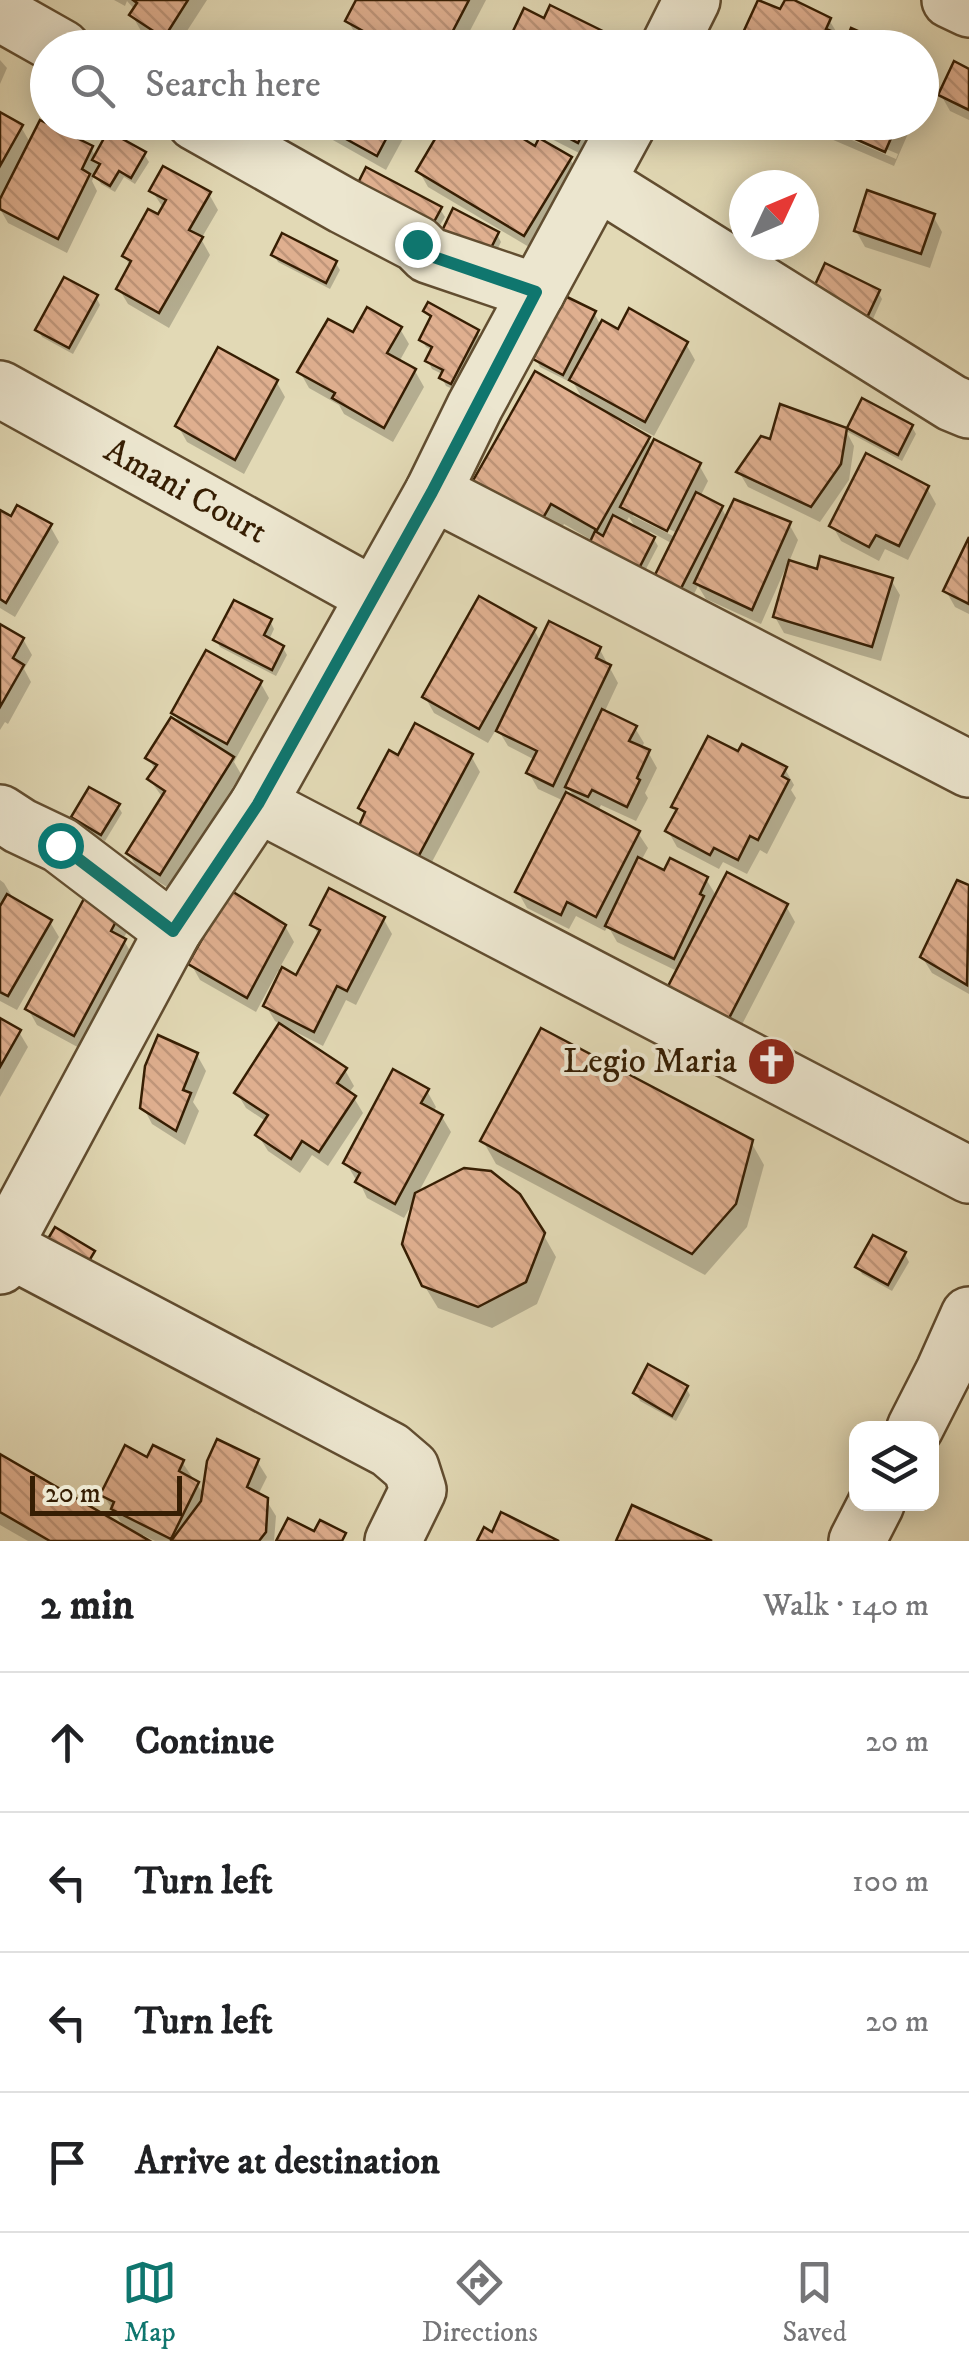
<!DOCTYPE html>
<html lang="en">
<head>
<meta charset="utf-8">
<style>
	body { margin:0; font-family:"IM FELL DW Pica",serif; background:#f2f2f2; color:#202124 }
	.controls { position:absolute; right:30px; bottom:30px; display:grid; overflow:hidden; border-radius:20px; box-shadow:0 5px 25px #0003 }
	.controls button { width:90px; height:90px; display:grid; place-items:center; padding:0; border:0; border-bottom:2px solid #e0e0e0; background:#fff; color:#202124; font:50px sans-serif }
	.compass { position:absolute; left:729px; top:170px; width:90px; height:90px; border-radius:50%; background:#fff; box-shadow:0 5px 25px #0003; rotate:46deg }
	.scale { position:absolute; left:30px; bottom:25px; width:152px; box-sizing:border-box; padding-left:10px; border:5px solid #361e03; border-top:0; font-size:28px; line-height:35px; white-space:nowrap; color:#361e03; -webkit-text-stroke:8px #ece6cf; paint-order:stroke }
	.stop { position:absolute; width:30px; height:30px; margin:-22px; border:8px solid #0f766e; border-radius:50%; background:#fff }
	.stop.end { background:#0f766e; border-color:#fff; box-shadow:0 2px 10px #0008 }
	.list { margin:0; padding:0; list-style:none }
	h2 { display:flex; justify-content:space-between; align-items:center; height:130px; margin:0; padding:0 40px; font-size:42px }
	h2 small { font-size:32px; font-weight:400; color:#757577 }
	.list li { display:grid; grid-template-columns:65px 1fr auto; gap:30px; align-items:center; box-sizing:border-box; height:140px; padding:0 40px; border-top:2px solid #e0e0e0 }
	.list b { display:block; font-size:38px; white-space:nowrap }
	.list em { font-size:32px; font-style:normal; color:#757577 }
	.icon { flex:none; width:55px; height:55px; fill:none; stroke:currentColor; stroke-width:2; stroke-linecap:round; stroke-linejoin:round }
	.map { position:relative; flex:none; width:969px; height:1541px; overflow:hidden }
	.search { position:absolute; background:#fff; box-shadow:0 5px 25px #0003; left:30px; right:30px; top:30px; height:110px; display:flex; align-items:center; gap:25px; box-sizing:border-box; padding:0 35px; border-radius:55px; color:#757577; font-size:38px }
	.sheet { height:690px; background:#fff }
	nav { display:flex; justify-content:space-around; align-items:center; box-sizing:border-box; height:140px; border-top:2px solid #e0e0e0; background:#fff; font-size:28px; color:#757577 }
	nav a { display:grid; justify-items:center; gap:5px }
	nav .on { color:#0f766e }
	.map>svg:first-child { display:block }
	.shadow { fill:#0003; fill-rule:evenodd }
	.building { fill:url(#building-back-hatch); stroke:#361e03; stroke-width:2.5 }
	.lines { fill:none; stroke-linecap:round; stroke-linejoin:round }
	.minor-casing { stroke:#614d30; stroke-width:60 }
	.minor { stroke:#ece6cf; stroke-width:55 }
	.route { stroke:#0f766e; stroke-width:12 }
	.labels { text-anchor:middle; dominant-baseline:central; stroke-width:8; stroke-linejoin:round; paint-order:stroke }
	.street-label { font-size:35px; fill:#361e03; stroke:#ece6cf }
	.poi-label { font-size:35px; fill:#361e03; stroke:#ece6cf; text-anchor:end }
</style>
</head>
<body>
<div class="map">
<svg width="969" height="1541" viewBox="0 0 969 1541">
	<defs>
		<pattern id="building-back-hatch" width="6" height="6" patternUnits="userSpaceOnUse" patternTransform="scale(2.5)"><rect width="6" height="6" fill="#dfaf8f"/><path d="M-1 5l2 2M0 0l6 6M5-1l2 2" fill="none" stroke="#c0967a"/></pattern>
	</defs>
	<rect width="100%" height="100%" fill="#e2d9b5"/>
	<filter id="stains"><feTurbulence type="fractalNoise" baseFrequency=".002" numOctaves="4"/><feColorMatrix values="0 0 0 0 .2 0 0 0 0 .09 0 0 0 0 .02 0 0 0 .5 -.17"/></filter>
	<radialGradient id="worn" r=".72"><stop offset=".6" stop-color="#630" stop-opacity="0"/><stop offset="1" stop-color="#630" stop-opacity=".3"/></radialGradient>
	<!-- shadow -->
	<g class="shadow">
		<polygon points="114,0 207,0 176,48 167,48 141,31 132,15 135,10 127,1 125,6"/>
		<polygon points="359,0 486,0 461,48 376,48 357,37 348,21"/>
		<polygon points="788,0 829,20 846,47 890,48 739,48 781,12"/>
		<polygon points="0,60 7,68 0,84"/>
		<polygon points="969,71 969,120 950,111 941,95"/>
		<polygon points="0,115 21,127 31,144 91,148 96,158 144,154 149,162 135,184 124,177 115,192 101,184 95,174 92,181 97,191 67,253 8,223 0,209"/>
		<polygon points="234,122 278,122 267,146"/>
		<polygon points="301,122 412,122 386,170"/>
		<polygon points="518,122 604,122 587,157"/>
		<path d="M809,122h104l-19,44 -70,-30 -5,-9zM824,123l74,31 -2,5 -72,-31z"/>
		<polygon points="535,150 570,159 579,174 534,250 428,187 419,171"/>
		<polygon points="152,191 209,194 218,210 201,239 210,255 169,328 128,304 119,289 131,267 124,256 164,209"/>
		<polygon points="361,200 440,209 445,217 433,237"/>
		<polygon points="933,216 942,232 930,268 865,247 856,231"/>
		<polygon points="497,234 501,242 488,268 447,243"/>
		<polygon points="274,255 335,262 340,270 330,289 278,262"/>
		<polygon points="878,292 882,299 868,330 816,306"/>
		<polygon points="96,297 100,305 73,354 42,337 38,330"/>
		<polygon points="426,311 477,332 481,340 455,390 446,386 442,378 444,375 432,369 428,361 433,351 426,347 422,340 430,319"/>
		<path d="M594,313l7,13 18,7 67,11 9,16 -41,76 -32,-17 -2,4 28,16 5,8 46,18 9,16 -8,16 21,10 6,11 62,6 9,16 -9,22 29,10 73,8 9,15 -19,66 -97,-28 -9,-16 15,-49 -4,-1 -25,57 -55,-25 -8,-13 -16,32 -9,-74 -24,-13 9,15 -23,44 -42,-49 -29,-17 -16,29 -66,-38 103,-112 -15,-26 -2,4 -28,-14 -4,-8zM633,511l46,23 -2,4 -44,-22zM629,517l8,13 -12,-6z"/>
		<polygon points="400,329 409,344 399,362 415,371 424,387 393,442 344,414 339,405 309,388 300,372"/>
		<polygon points="276,381 285,397 244,474 187,442 178,426"/>
		<polygon points="863,402 912,427 916,434 902,461 846,431 854,446 849,480 820,522 748,487 739,472 772,442 781,407 848,431"/>
		<polygon points="927,488 936,504 908,560 885,549 879,561 841,541 832,525"/>
		<polygon points="0,513 12,520 50,526 59,542 15,617 0,608"/>
		<polygon points="969,543 969,614 955,607 946,591"/>
		<polygon points="270,621 274,629 269,640 283,648 287,655 276,676 220,647 216,640"/>
		<polygon points="0,626 23,639 32,655 24,669 31,682 8,724 5,722 0,730"/>
		<path d="M534,630l7,12 58,6 19,35 -14,30 31,15 9,15 -3,6 7,3 9,16 -12,25 3,5 -12,23 -35,-16 -3,6 40,22 10,15 -7,13 24,12 41,6 11,18 69,9 9,16 -61,118 -55,-68 -62,-30 -9,-16 -3,5 -29,-15 -7,13 -42,-21 -9,-16 46,-91 -26,-12 -9,-16 6,-13 -27,-14 -11,-18 -9,15 -54,-30 -9,-16zM568,787l8,13 -11,-6z"/>
		<polygon points="260,682 269,698 234,762 241,774 170,889 138,869 128,853 163,798 150,780 156,771 148,758 181,726 174,713"/>
		<polygon points="740,755 785,769 794,785 791,790 796,798 767,854 760,850 747,874 723,862 719,869 677,847 668,831 678,813 674,807"/>
		<polygon points="471,756 480,772 426,873 366,816 361,808 400,759"/>
		<polygon points="118,806 122,813 105,841 78,825 74,817"/>
		<polygon points="0,880 4,883 13,898 50,922 59,937 17,1010 0,1001"/>
		<polygon points="958,883 969,887 969,994 932,973 922,957"/>
		<polygon points="118,916 127,932 123,939 133,956 83,1050 37,1025 28,1009"/>
		<polygon points="383,918 392,934 356,1005 346,1000 323,1046 288,1028 287,1031 345,1070 354,1086 348,1094 354,1098 363,1113 328,1166 312,1155 300,1173 268,1151 258,1135 267,1122 246,1108 237,1093 281,1025 275,1021 266,1006 282,973 278,971 256,1012 200,980 191,964 285,926 294,942 279,969 298,978 319,936 313,925"/>
		<polygon points="0,1021 19,1032 28,1047 0,1097"/>
		<polygon points="197,1055 206,1071 193,1102 199,1111 185,1145 152,1124 143,1107"/>
		<polygon points="427,1091 436,1107 433,1112 442,1117 451,1132 417,1195 543,1234 556,1257 537,1304 492,1328 438,1308 424,1285 414,1201 404,1218 367,1198 359,1181 355,1178 346,1163"/>
		<polygon points="483,1141 751,1142 764,1165 747,1227 705,1275 496,1164"/>
		<polygon points="905,1254 909,1262 892,1291 862,1274 858,1267"/>
		<polygon points="686,1388 690,1395 676,1421 640,1401 636,1393"/>
		<polygon points="0,1457 126,1530 103,1495 148,1460 182,1462 205,1496 257,1461 267,1477 258,1495 266,1500 276,1516 274,1541 155,1541 143,1535 141,1538 145,1541 28,1541 0,1525"/>
	</g>
	<!-- building -->
	<g class="building">
		<polygon points="133,0 188,0 164,38 129,15 137,3"/>
		<polygon points="356,0 469,0 444,48 394,48 345,21"/>
		<polygon points="758,0 780,9 785,0 794,0 831,18 826,29 843,36 837,48 736,48"/>
		<polygon points="550,5 619,39 615,48 505,48 524,8 544,18"/>
		<polygon points="851,28 896,48 843,48"/>
		<polygon points="954,61 969,69 969,110 938,95"/>
		<polygon points="0,112 23,125 0,166"/>
		<polygon points="40,120 93,146 82,169 90,174 58,239 0,209 0,199"/>
		<polygon points="315,122 395,122 377,156"/>
		<polygon points="445,122 496,122 535,146 539,138 572,157 524,236 416,171"/>
		<polygon points="538,122 588,122 578,143"/>
		<polygon points="817,122 898,122 885,152"/>
		<polygon points="108,131 146,152 131,178 119,171 110,186 93,176 100,164 92,160"/>
		<polygon points="163,166 211,192 189,230 203,237 159,313 116,289 131,261 122,256 148,209 158,214 166,200 149,191"/>
		<polygon points="366,167 442,207 429,231 353,193"/>
		<polygon points="867,190 935,214 921,254 854,231"/>
		<polygon points="453,208 499,232 484,262 440,235"/>
		<polygon points="282,233 337,261 326,283 271,255"/>
		<polygon points="825,263 880,290 864,324 809,298"/>
		<polygon points="64,277 98,295 69,348 35,330"/>
		<polygon points="565,296 596,311 563,375 533,359"/>
		<polygon points="428,302 479,330 451,384 439,378 443,370 425,361 432,347 419,340 431,316 423,311"/>
		<polygon points="367,307 402,327 387,353 416,369 384,428 332,398 335,393 297,372 328,319 353,332"/>
		<polygon points="629,308 688,342 645,422 569,380 602,320 618,329"/>
		<polygon points="218,347 278,380 235,460 175,426"/>
		<polygon points="535,371 650,437 597,530 551,504 535,532 466,493"/>
		<polygon points="862,398 913,425 898,455 847,428"/>
		<polygon points="780,404 847,428 841,464 811,507 736,472 761,436 770,439"/>
		<polygon points="654,439 701,463 667,531 620,507"/>
		<polygon points="866,453 929,486 899,546 876,535 869,547 829,526"/>
		<polygon points="696,492 723,506 673,604 647,591"/>
		<polygon points="734,499 791,522 752,610 694,583"/>
		<polygon points="17,505 52,524 6,603 0,599 0,510 11,516"/>
		<polygon points="613,515 655,537 631,584 582,559 595,531 603,536"/>
		<polygon points="969,537 969,604 943,591"/>
		<polygon points="820,556 893,578 872,647 773,617 789,560 817,569"/>
		<polygon points="479,596 536,628 479,729 422,697"/>
		<polygon points="234,600 272,619 264,635 284,646 272,670 213,640"/>
		<polygon points="549,621 601,647 596,658 611,665 553,786 526,773 537,751 496,731"/>
		<polygon points="0,624 24,638 13,658 24,665 0,707"/>
		<polygon points="206,650 262,681 227,744 171,713"/>
		<polygon points="602,709 637,726 629,741 650,750 637,778 640,780 627,807 592,790 588,797 565,787"/>
		<polygon points="171,717 234,757 160,875 126,853 165,791 147,779 157,765 145,758"/>
		<polygon points="415,723 473,754 417,859 358,828 365,812 358,808 389,750 398,755"/>
		<polygon points="708,736 738,751 742,744 787,767 782,776 789,780 758,840 750,836 738,860 714,848 710,855 665,831 677,809 671,807"/>
		<polygon points="89,787 120,804 101,835 71,817"/>
		<polygon points="566,792 640,831 596,917 567,902 561,915 515,892"/>
		<polygon points="638,857 664,870 670,858 708,877 700,894 704,896 674,959 605,926"/>
		<polygon points="727,872 788,904 725,1026 664,994"/>
		<polygon points="957,880 969,885 967,985 920,957"/>
		<polygon points="329,888 385,917 347,991 337,986 314,1032 263,1006 282,967 296,975 320,930 310,925"/>
		<polygon points="230,890 286,925 247,998 188,964"/>
		<polygon points="7,894 52,920 8,996 0,992 0,906"/>
		<polygon points="86,895 120,914 111,931 126,939 74,1036 25,1009"/>
		<polygon points="0,1018 21,1030 0,1067"/>
		<polygon points="279,1023 347,1068 337,1083 356,1096 319,1152 302,1141 291,1159 255,1135 268,1115 234,1093"/>
		<polygon points="541,1028 753,1140 736,1204 692,1254 480,1141"/>
		<polygon points="158,1035 198,1053 183,1090 191,1093 176,1131 140,1108 145,1066"/>
		<polygon points="393,1069 429,1089 421,1103 443,1115 395,1204 355,1182 360,1173 343,1163"/>
		<polygon points="464,1168 491,1171 520,1194 545,1233 526,1282 478,1307 422,1286 402,1244 415,1193"/>
		<polygon points="55,1227 95,1251 86,1266 46,1242"/>
		<polygon points="873,1235 906,1252 888,1285 855,1267"/>
		<polygon points="648,1364 688,1386 672,1416 633,1393"/>
		<polygon points="217,1439 259,1459 247,1487 268,1498 266,1532 259,1541 171,1541 201,1501 207,1461"/>
		<polygon points="125,1445 147,1457 153,1445 184,1460 179,1471 199,1482 171,1539 111,1509 114,1502 100,1495"/>
		<polygon points="0,1454 150,1541 50,1541 0,1512"/>
		<polygon points="632,1505 712,1541 616,1541"/>
		<polygon points="501,1512 559,1541 477,1541 484,1527 492,1532"/>
		<polygon points="288,1518 314,1531 320,1520 346,1533 342,1541 276,1541"/>
	</g>
	<g class="lines">
		<defs>
			<g id="minor">
				<polyline points="950,0 969,9"/>
				<polyline points="0,13 62,48"/>
				<polyline points="668,48 692,0"/>
				<polyline points="195,122 344,206 417,244 428,255 537,292"/>
				<polyline points="598,182 952,403 969,410"/>
				<path id="s1" d="M0,389l374,207"/>
				<polyline points="433,492 969,769"/>
				<polyline points="258,804 969,1175"/>
				<polyline points="0,813 20,826 60,845 173,931"/>
				<polyline points="8,1249 390,1450 411,1468 418,1490 393,1541"/>
				<polyline points="0,1266 8,1249 13,1229 173,931 258,804 433,492 475,406 629,122"/>
				<polyline points="915,1428 944,1371 969,1315"/>
				<polyline points="857,1541 876,1504"/>
			</g>
		</defs>
		<!-- minor casing -->
		<use href="#minor" class="minor-casing"/>
		<!-- minor -->
		<use href="#minor" class="minor"/>
	</g>
	<g class="lines">
		<!-- route -->
		<polyline class="route" points="60,845 173,931 258,804 432,492 536,292 428,255 417,244"/>
	</g>
	<!-- icons -->
	<defs>
		<symbol id="church-disc" viewBox="-11 -11 22 22"><circle r="9.5" fill="#8f2418" stroke="#ece6cf"/><path d="M-1.2-6h2.4v3.5h3.3v2.4h-3.3V6h-2.4V-.1h-3.3v-2.4h3.3Z" fill="#fff"/></symbol>
	</defs>
	<g fill-rule="evenodd">
		<use href="#church-disc" x="744" y="1034" width="55" height="55"/>
	</g>
	<g class="labels">
		<!-- street labels -->
		<g class="street-label">
			<text stroke="none"><textPath href="#s1" startOffset="212">Amani Court</textPath></text>
		</g>
		<!-- poi labels -->
		<g class="poi-label">
			<text x="737" y="1062">Legio Maria</text>
		</g>
	</g>
	<rect width="100%" height="100%" filter="url(#stains)"/>
	<rect width="100%" height="100%" fill="url(#worn)"/>
</svg>
<div class="controls">
<button><svg class="icon" aria-label="layers" viewBox="0 0 24 24"><path d="M12 4l9 5-9 5-9-5zM3 14l9 5 9-5"/></svg></button>
</div>
<svg class="compass" viewBox="-18 -18 36 36"><path d="M0-13l5 13h-10z" fill="#e53935"/><path d="M0 13l5-13h-10z" fill="#757577"/></svg>
<div class="scale">20 m</div>
<div class="stop" style="left:60px;top:845px"></div>
<div class="stop end" style="left:417px;top:244px"></div>
<div class="search"><svg class="icon" aria-label="search" viewBox="0 0 24 24"><circle cx="10" cy="10" r="6"/><path d="M15 15l6 6"/></svg>Search here</div>
</div>
<section class="sheet">
<h2>2 min<small>Walk · 140 m</small></h2>
<ul class="list">
<li><svg class="icon" aria-label="ahead" viewBox="0 0 24 24"><path d="M12 20V5M6 11l6-6 6 6"/></svg><div><b>Continue</b></div><em>20 m</em></li>
<li><svg class="icon" aria-label="left" viewBox="0 0 24 24"><path d="M17 20v-9H6M10 6l-5 5 5 5"/></svg><div><b>Turn left</b></div><em>100 m</em></li>
<li><svg class="icon" aria-label="left" viewBox="0 0 24 24"><path d="M17 20v-9H6M10 6l-5 5 5 5"/></svg><div><b>Turn left</b></div><em>20 m</em></li>
<li><svg class="icon" aria-label="arrive" viewBox="0 0 24 24"><path d="M6 21V4h12l-3 4 3 4H6"/></svg><div><b>Arrive at destination</b></div></li>
</ul>
</section>
<nav>
<a class="on"><svg class="icon" aria-label="map" viewBox="0 0 24 24"><path d="M3 6l6-2 6 2 6-2v14l-6 2-6-2-6 2zM9 4v14M15 6v14"/></svg>Map</a>
<a><svg class="icon" aria-label="directions" viewBox="0 0 24 24"><path d="M12 3l9 9-9 9-9-9zM9 14v-3h6M13 9l2 2-2 2"/></svg>Directions</a>
<a><svg class="icon" aria-label="saved" viewBox="0 0 24 24"><path d="M7 4h10v16l-5-4-5 4z"/></svg>Saved</a>
</nav>
</body>
</html>
